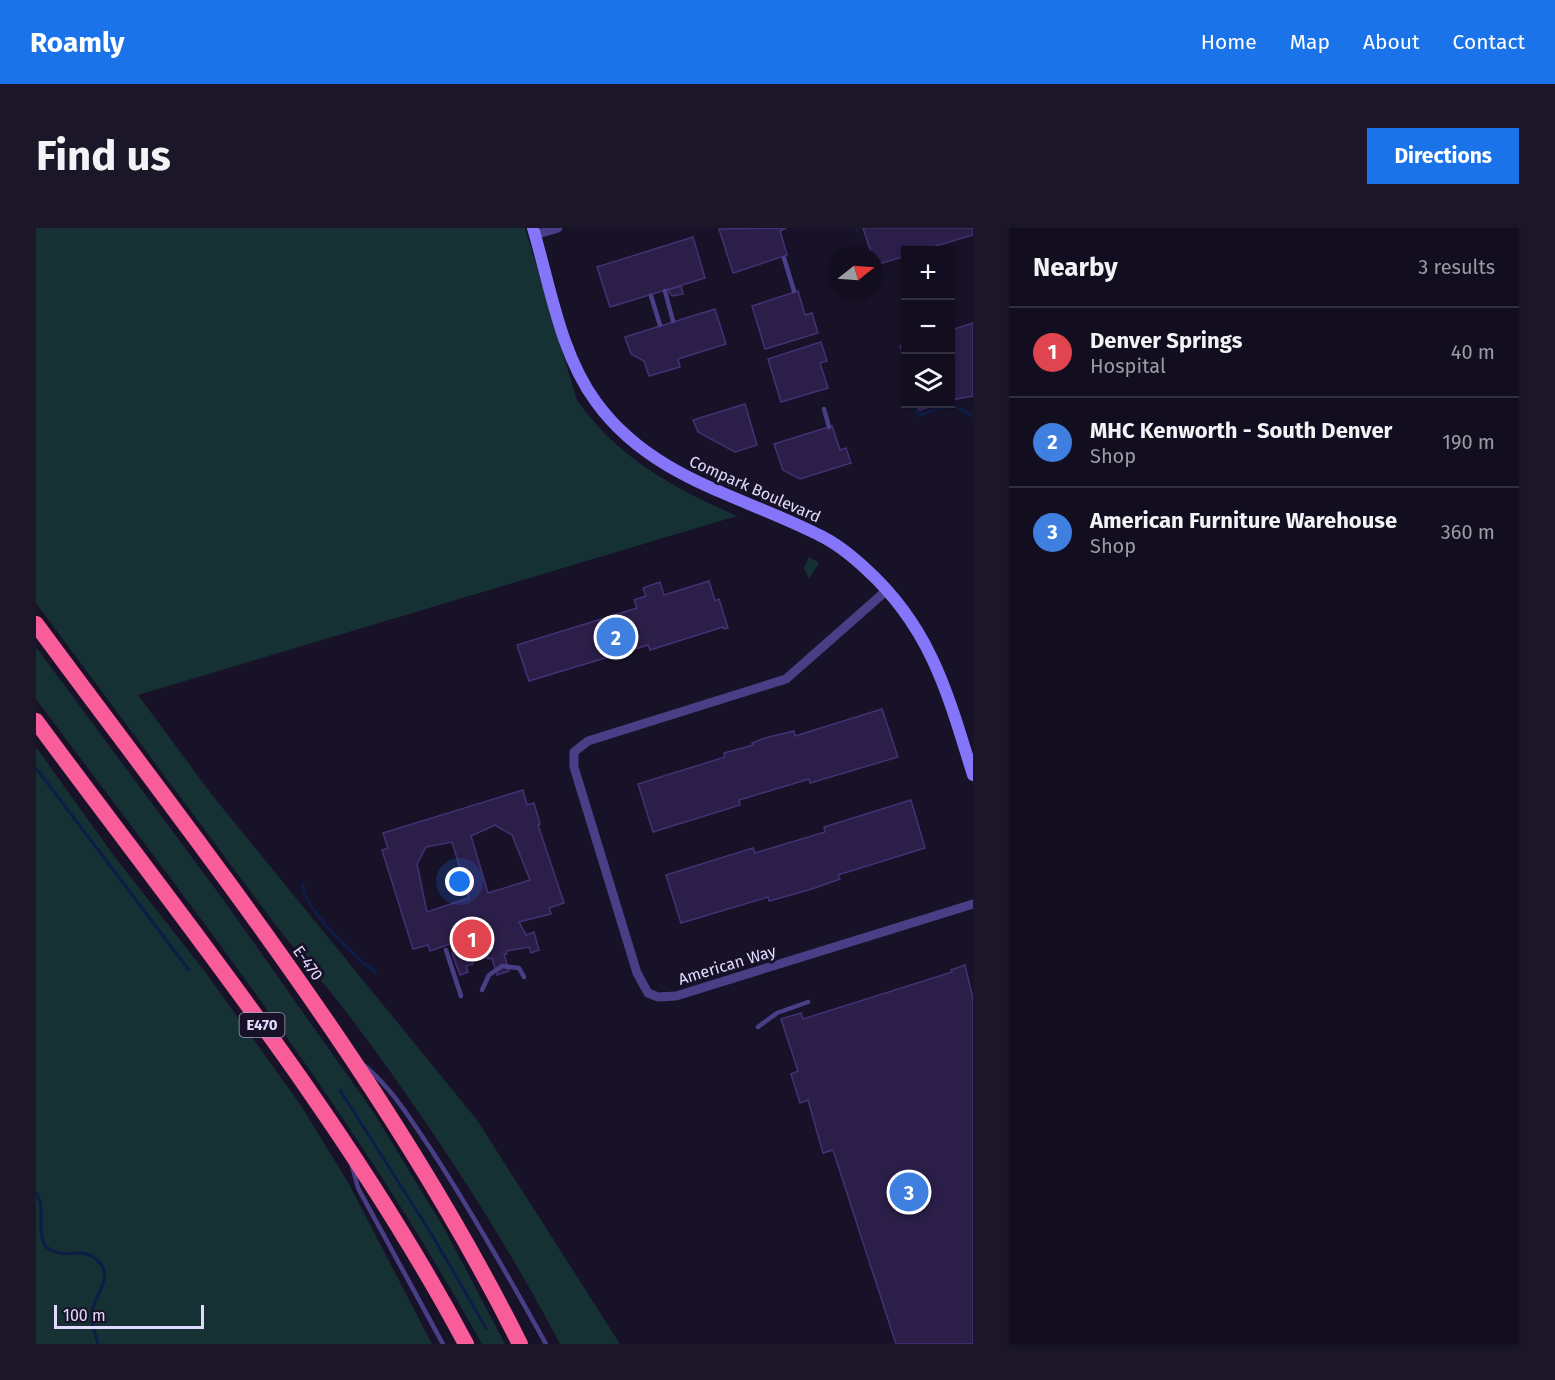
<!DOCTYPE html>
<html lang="en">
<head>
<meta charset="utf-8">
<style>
	body { margin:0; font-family:"Fira Sans",sans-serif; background:#1b1728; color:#f1f3f6 }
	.controls { position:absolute; right:18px; top:18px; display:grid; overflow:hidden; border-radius:0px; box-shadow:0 2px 4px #0004 }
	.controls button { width:54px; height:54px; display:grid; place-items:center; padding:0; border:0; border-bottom:2px solid #312e3d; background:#120e1f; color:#f1f3f6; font:30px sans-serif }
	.compass { position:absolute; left:793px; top:18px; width:54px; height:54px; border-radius:50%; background:#120e1f; box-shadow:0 2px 4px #0004; rotate:73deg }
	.scale { position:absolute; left:18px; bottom:15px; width:150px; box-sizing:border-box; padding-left:6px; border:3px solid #e2dbfe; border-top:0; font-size:16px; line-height:21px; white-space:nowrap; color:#e2dbfe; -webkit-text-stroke:4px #181229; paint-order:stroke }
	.you { position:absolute; left:424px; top:654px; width:21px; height:21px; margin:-15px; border:4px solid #fff; border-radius:50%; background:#1a73e8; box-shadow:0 0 0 9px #1a73e833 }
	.badge { display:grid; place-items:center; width:39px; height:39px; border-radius:50%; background:#1a73e8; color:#fff; font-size:20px; font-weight:700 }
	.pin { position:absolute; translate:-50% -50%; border:3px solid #fff; box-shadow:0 2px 6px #0006 }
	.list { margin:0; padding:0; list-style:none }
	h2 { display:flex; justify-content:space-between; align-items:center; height:78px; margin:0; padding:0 24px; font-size:26px }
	h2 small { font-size:20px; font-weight:400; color:#9c9ca4 }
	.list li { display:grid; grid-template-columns:39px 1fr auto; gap:18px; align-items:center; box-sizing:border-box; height:90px; padding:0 24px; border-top:2px solid #312e3d }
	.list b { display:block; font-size:22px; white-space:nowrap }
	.list p { margin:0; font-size:20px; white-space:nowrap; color:#9c9ca4 }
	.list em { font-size:20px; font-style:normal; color:#9c9ca4 }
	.icon { flex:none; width:33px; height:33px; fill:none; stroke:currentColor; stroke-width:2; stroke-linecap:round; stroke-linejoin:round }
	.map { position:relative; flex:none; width:937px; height:1116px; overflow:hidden; border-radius:0px }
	header { display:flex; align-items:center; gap:36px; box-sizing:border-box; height:84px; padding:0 30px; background:#1a73e8; color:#fff }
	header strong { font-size:28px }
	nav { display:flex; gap:33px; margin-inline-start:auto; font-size:21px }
	.intro { display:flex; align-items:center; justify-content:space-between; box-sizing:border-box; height:144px; padding:0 36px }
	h1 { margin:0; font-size:42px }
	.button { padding:15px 27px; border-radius:0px; background:#1a73e8; color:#fff; font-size:21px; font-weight:700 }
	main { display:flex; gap:36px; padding:0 36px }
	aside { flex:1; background:#120e1f; border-radius:0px; box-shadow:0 2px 4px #0004 }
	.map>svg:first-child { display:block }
	.green { fill:#153133 }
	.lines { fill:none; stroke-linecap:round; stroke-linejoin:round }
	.stream { stroke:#0d1d47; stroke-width:3 }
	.building { fill:#2b1e49; stroke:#443174; stroke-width:1.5; fill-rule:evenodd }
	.lane { stroke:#483f86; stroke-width:4.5 }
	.street { stroke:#483f86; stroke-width:9 }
	.secondary { stroke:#8576f9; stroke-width:12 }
	.highway { stroke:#f85c99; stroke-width:16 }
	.labels { text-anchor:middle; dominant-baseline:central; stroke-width:6; stroke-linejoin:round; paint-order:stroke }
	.shield { fill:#181229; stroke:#a59fbe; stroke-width:1.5 }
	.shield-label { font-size:15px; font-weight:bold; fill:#e2dbfe }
	.street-label { font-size:16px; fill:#e2dbfe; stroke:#181229 }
</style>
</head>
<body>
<header>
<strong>Roamly</strong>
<nav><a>Home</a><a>Map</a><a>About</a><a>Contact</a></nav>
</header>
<div class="intro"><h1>Find us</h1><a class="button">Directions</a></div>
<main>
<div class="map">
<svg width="937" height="1116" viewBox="0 0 937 1116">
	<rect width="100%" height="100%" fill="#181229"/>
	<!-- green -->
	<g class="green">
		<path d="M0,0h489l52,172c40,58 97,88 160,116l-599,179 74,100 265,325 143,224h-60c-60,-114 -132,-223 -209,-326 -25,-33 -52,-63 -77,-95l-238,-320z"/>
		<polygon points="773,329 783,335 773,351 768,340"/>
		<path d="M0,419l189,255 147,208 72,118 61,116h-23c-127,-230 -290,-436 -446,-645z"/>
		<polygon points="0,519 78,628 170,745 264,876 313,956 396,1116 0,1116"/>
	</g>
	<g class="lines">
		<!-- stream -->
		<g class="stream">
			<polyline points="821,0 821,3"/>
			<polyline points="869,158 870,159"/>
			<polyline points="877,176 883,187 916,177 937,188"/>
			<polyline points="0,540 153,742"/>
			<path d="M267,656c-2,22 54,76 73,88"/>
			<polyline points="304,862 396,1007 450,1100"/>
			<path d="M0,965c11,16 0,36 9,53 18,15 33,1 48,11 25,16 2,36 -1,55 -1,11 3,22 6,32"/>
		</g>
	</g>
	<!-- building -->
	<g class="building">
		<polygon points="750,0 744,3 751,27 697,45 683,1"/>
		<polygon points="827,0 937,0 937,7 886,22 870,22 870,28 839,37 838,27 836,27"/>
		<polygon points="657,9 669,50 574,79 561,39"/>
		<polygon points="645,58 647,66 636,68 632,62"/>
		<polygon points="762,63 769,87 776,85 782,105 729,121 716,78"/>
		<polygon points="679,81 690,116 642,131 644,139 613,148 608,133 595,126 589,109"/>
		<polygon points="937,95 937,168 915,172 915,102"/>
		<polygon points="785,114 791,133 784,135 792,160 745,174 732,131"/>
		<polygon points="867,116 870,116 870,137 864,118"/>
		<polygon points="709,176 721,217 699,224 662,204 657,192"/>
		<polygon points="881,176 904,176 883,182"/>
		<polygon points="796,198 804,222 810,220 815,235 764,251 747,242 738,216"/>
		<polygon points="673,353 679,373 683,371 692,400 688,401 687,399 614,422 612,417 493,453 481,417 601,380 598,372 610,368 607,360 624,354 628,367"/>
		<polygon points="846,481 862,529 774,555 773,551 703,572 704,577 617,604 602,556 689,529 688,525 717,517 716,515 729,510 758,503 759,508"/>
		<path d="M487,562l4,15 7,-2 6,21 -2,1 26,78 -15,5 2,6 -32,8 7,13 8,-3 5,18 -8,3 -2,-6 -23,4 1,3h-3l5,17 -12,4 -5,-17 -4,1v-2l-16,4 1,3 -7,2 2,6 -8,3 -8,-22 9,-13 -31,11 -2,-6 -15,4 -31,-99 6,-2 -5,-15zM459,597l17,10 18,45 -42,13 -17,-57zM416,614l17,56 -42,14 -10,-48 9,-17z"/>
		<polygon points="875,572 889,620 802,647 804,651 776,661 733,673 732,669 645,695 630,647 717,620 719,625 789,604 788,599"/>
		<polygon points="929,737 937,771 937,1116 860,1116 797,922 787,925 772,872 764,875 755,846 762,843 745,791 765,785 767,791 916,744 915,742"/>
	</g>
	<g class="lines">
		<!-- lane -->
		<g class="lane">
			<polyline points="748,30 758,63"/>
			<polyline points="629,63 637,93"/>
			<polyline points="615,68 624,97"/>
			<polyline points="788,181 793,199"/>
			<polyline points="410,722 425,768"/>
			<polyline points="446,762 453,747 466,738 483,740 488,749"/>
			<polyline points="722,799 741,785 772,774"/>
			<path d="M329,838c30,26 45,53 67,85 41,63 78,128 114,193"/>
			<polyline points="316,938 322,960 407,1116"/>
		</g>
		<!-- street -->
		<g class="street">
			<polyline points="499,7 522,0"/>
			<polyline points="851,362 750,451 552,513 538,524 538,539 601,745 612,765 622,769 640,768 937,676"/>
		</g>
		<!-- secondary -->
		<path class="secondary" d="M497,0c17,57 27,125 63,174 55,76 144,93 223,133 17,8 33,21 47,34 65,59 82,125 107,206"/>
		<!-- highway -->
		<g class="highway">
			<path d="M0,396c172,233 354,460 484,720"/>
			<path d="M0,493c149,202 311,400 430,623"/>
		</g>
	</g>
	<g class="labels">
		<!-- shield labels -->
		<rect class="shield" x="203.5" y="785" width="45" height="24" rx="4.5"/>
		<g class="shield-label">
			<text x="226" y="797">E470</text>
		</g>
		<!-- street labels -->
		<g class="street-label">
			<text transform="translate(719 261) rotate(24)">Compark Boulevard</text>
			<text transform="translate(272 735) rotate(54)">E-470</text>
			<text transform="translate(691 737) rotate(-17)">American Way</text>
		</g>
	</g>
</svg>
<div class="controls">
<button>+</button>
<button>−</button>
<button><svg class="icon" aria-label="layers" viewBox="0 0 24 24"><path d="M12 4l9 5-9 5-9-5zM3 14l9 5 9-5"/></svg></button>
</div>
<svg class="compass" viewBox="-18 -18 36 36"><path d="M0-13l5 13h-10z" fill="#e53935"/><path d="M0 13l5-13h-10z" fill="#9c9ca4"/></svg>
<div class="scale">100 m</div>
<div class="you"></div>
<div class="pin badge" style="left:436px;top:711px;background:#e0444e">1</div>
<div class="pin badge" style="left:580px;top:409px;background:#3f7fe0">2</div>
<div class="pin badge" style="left:873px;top:964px;background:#3f7fe0">3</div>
</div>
<aside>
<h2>Nearby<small>3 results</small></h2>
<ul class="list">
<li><span class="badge" style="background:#e0444e">1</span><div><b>Denver Springs</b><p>Hospital</p></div><em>40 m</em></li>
<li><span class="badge" style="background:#3f7fe0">2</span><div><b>MHC Kenworth - South Denver</b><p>Shop</p></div><em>190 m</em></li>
<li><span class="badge" style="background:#3f7fe0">3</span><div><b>American Furniture Warehouse</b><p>Shop</p></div><em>360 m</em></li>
</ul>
</aside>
</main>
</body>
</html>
